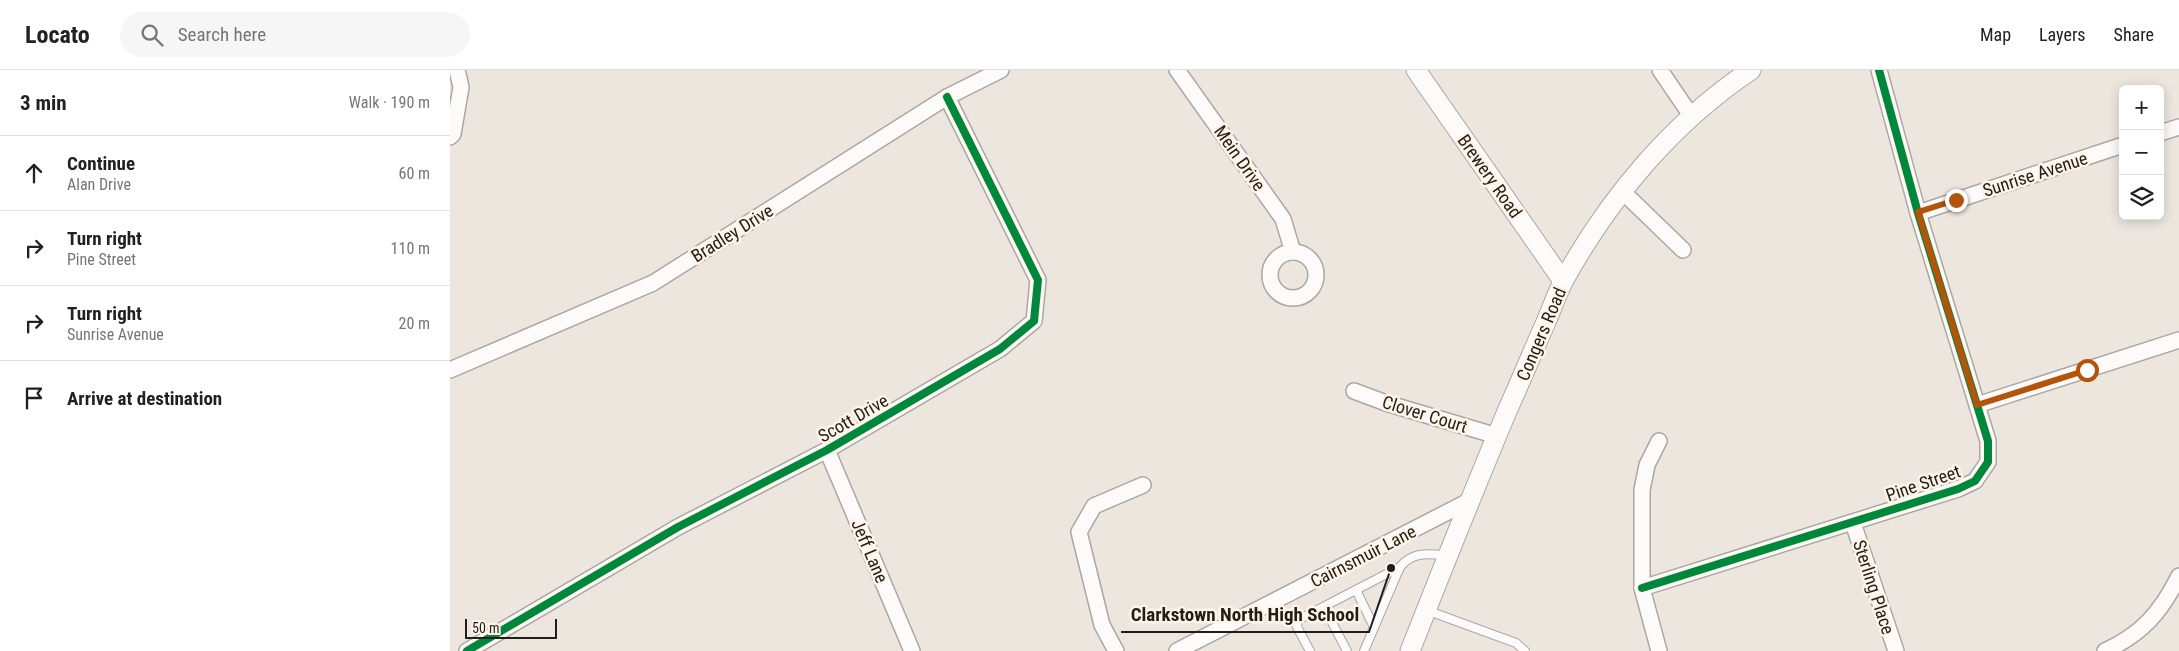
<!DOCTYPE html>
<html lang="en">
<head>
<meta charset="utf-8">
<style>
	body { margin:0; font-family:"Roboto Condensed",sans-serif; background:#f6f6f6; color:#202124 }
	.controls { position:absolute; right:15px; top:15px; display:grid; overflow:hidden; border-radius:8px; box-shadow:0 2px 12px #0003 }
	.controls button { width:45px; height:45px; display:grid; place-items:center; padding:0; border:0; border-bottom:1px solid #e0e0e0; background:#fff; color:#202124; font:25px sans-serif }
	.scale { position:absolute; left:15px; bottom:12px; width:92px; box-sizing:border-box; padding-left:5px; border:2px solid #211d18; border-top:0; font-size:14px; line-height:18px; white-space:nowrap; color:#211d18; -webkit-text-stroke:4px #fff4e7; paint-order:stroke }
	.stop { position:absolute; width:15px; height:15px; margin:-11px; border:4px solid #b45309; border-radius:50%; background:#fff }
	.stop.end { background:#b45309; border-color:#fff; box-shadow:0 1px 5px #0008 }
	.list { margin:0; padding:0; list-style:none }
	h2 { display:flex; justify-content:space-between; align-items:center; height:65px; margin:0; padding:0 20px; font-size:21px }
	h2 small { font-size:16px; font-weight:400; color:#757577 }
	.list li { display:grid; grid-template-columns:32px 1fr auto; gap:15px; align-items:center; box-sizing:border-box; height:75px; padding:0 20px; border-top:1px solid #e0e0e0 }
	.list b { display:block; font-size:19px; white-space:nowrap }
	.list p { margin:0; font-size:16px; white-space:nowrap; color:#757577 }
	.list em { font-size:16px; font-style:normal; color:#757577 }
	.icon { flex:none; width:28px; height:28px; fill:none; stroke:currentColor; stroke-width:2; stroke-linecap:round; stroke-linejoin:round }
	.map { position:relative; flex:none; width:1729px; height:581px; overflow:hidden }
	header { display:flex; align-items:center; gap:30px; box-sizing:border-box; height:70px; padding:0 25px; background:#fff; border-bottom:1px solid #e0e0e0 }
	header strong { font-size:24px }
	nav { display:flex; gap:28px; margin-inline-start:auto; font-size:18px }
	.search { width:350px; height:45px; background:#f6f6f6; display:flex; align-items:center; gap:12px; box-sizing:border-box; padding:0 18px; border-radius:28px; color:#757577; font-size:19px }
	main { display:flex }
	aside { flex:1; background:#fff }
	.map>svg:first-child { display:block }
	.lines { fill:none; stroke-linecap:round; stroke-linejoin:round }
	.service-casing { stroke:#aca7a2; stroke-width:10 }
	.minor-casing { stroke:#aca7a2; stroke-width:18 }
	.tertiary-casing { stroke:#aca7a2; stroke-width:21 }
	.service { stroke:#fcfbfa; stroke-width:8 }
	.minor { stroke:#fcfbfa; stroke-width:15 }
	.tertiary { stroke:#fcfbfa; stroke-width:19 }
	.cycleway-casing { stroke:#fff4e7; stroke-width:11 }
	.cycleway { stroke:#00873e; stroke-width:8 }
	.route { stroke:#b45309; stroke-width:6 }
	.labels { text-anchor:middle; dominant-baseline:central; stroke-width:5; stroke-linejoin:round; paint-order:stroke }
	.street-label { font-size:18px; fill:#211d18; stroke:#fff4e7 }
	.leader { fill:none; stroke:#211d18; stroke-width:2 }
	.callout-dot { fill:#211d18; stroke:#fff4e7; stroke-width:2 }
	.callout-label { font-size:19px; text-anchor:middle; font-weight:bold; fill:#211d18; stroke:#fff4e7; stroke-width:5; stroke-linejoin:round; paint-order:stroke }
</style>
</head>
<body>
<header>
<strong>Locato</strong>
<div class="search"><svg class="icon" aria-label="search" viewBox="0 0 24 24"><circle cx="10" cy="10" r="6"/><path d="M15 15l6 6"/></svg>Search here</div>
<nav><a>Map</a><a>Layers</a><a>Share</a></nav>
</header>
<main>
<aside>
<h2>3 min<small>Walk · 190 m</small></h2>
<ul class="list">
<li><svg class="icon" aria-label="ahead" viewBox="0 0 24 24"><path d="M12 20V5M6 11l6-6 6 6"/></svg><div><b>Continue</b><p>Alan Drive</p></div><em>60 m</em></li>
<li><svg class="icon" aria-label="right" viewBox="0 0 24 24"><path d="M7 20v-9h11M14 6l5 5-5 5"/></svg><div><b>Turn right</b><p>Pine Street</p></div><em>110 m</em></li>
<li><svg class="icon" aria-label="right" viewBox="0 0 24 24"><path d="M7 20v-9h11M14 6l5 5-5 5"/></svg><div><b>Turn right</b><p>Sunrise Avenue</p></div><em>20 m</em></li>
<li><svg class="icon" aria-label="arrive" viewBox="0 0 24 24"><path d="M6 21V4h12l-3 4 3 4H6"/></svg><div><b>Arrive at destination</b></div></li>
</ul>
</aside>
<div class="map">
<svg width="1729" height="581" viewBox="0 0 1729 581">
	<rect width="100%" height="100%" fill="#ece6df"/>
	<g class="lines">
		<defs>
			<g id="service">
				<polyline points="906,520 924,557"/>
				<polyline points="874,537 897,581"/>
				<polyline points="976,540 1066,573 1075,581"/>
				<polyline points="860,581 847,557 848,550 950,497"/>
				<path d="M914,581l36,-84c13,-16 28,-13 46,-12"/>
			</g>
			<g id="minor">
				<polyline points="727,0 833,149 843,182"/>
				<polyline points="1210,0 1242,47"/>
				<polyline points="1710,63 1729,57"/>
				<polyline points="0,67 3,64 11,17 7,0"/>
				<polyline points="1172,121 1233,180"/>
				<polyline points="1468,143 1673,75"/>
				<circle cx="843" cy="205" r="23"/>
				<polyline points="0,300 203,213 497,27 551,0"/>
				<polyline points="904,321 936,333 1047,366"/>
				<polyline points="1527,335 1729,270"/>
				<polyline points="377,380 462,581"/>
				<polyline points="1403,453 1446,581"/>
				<polyline points="1192,518 1508,419 1525,411 1538,392 1538,371 1468,143 1429,0"/>
				<polyline points="17,581 228,457 377,380 550,279 584,251 588,210 497,27"/>
				<polyline points="666,581 652,555 629,462 644,436 693,415"/>
				<polyline points="727,581 1019,431"/>
				<polyline points="1209,581 1192,518 1192,420 1197,395 1209,371"/>
				<path d="M1655,581c37,-17 56,-39 74,-75"/>
			</g>
			<g id="tertiary">
				<polyline points="966,0 1113,211"/>
				<path d="M960,581c32,-81 64,-162 98,-242 13,-29 25,-58 38,-87 6,-14 11,-29 18,-42 45,-82 109,-158 187,-210"/>
			</g>
		</defs>
		<!-- service casing -->
		<use href="#service" class="service-casing"/>
		<!-- minor casing -->
		<use href="#minor" class="minor-casing"/>
		<!-- tertiary casing -->
		<use href="#tertiary" class="tertiary-casing"/>
		<!-- service -->
		<use href="#service" class="service"/>
		<!-- minor -->
		<use href="#minor" class="minor"/>
		<!-- tertiary -->
		<use href="#tertiary" class="tertiary"/>
		<defs>
			<g id="cycleway">
				<polyline points="1192,518 1508,419 1525,411 1538,392 1538,371 1468,143 1429,0"/>
				<polyline points="17,581 228,457 377,380 550,279 584,251 588,210 497,27"/>
			</g>
		</defs>
		<!-- cycleway casing -->
		<use href="#cycleway" class="cycleway-casing"/>
		<!-- cycleway -->
		<use href="#cycleway" class="cycleway"/>
	</g>
	<g class="lines">
		<!-- route -->
		<polyline class="route" points="1506,130 1468,142 1527,335 1637,300"/>
	</g>
	<g class="labels">
		<!-- street labels -->
		<g class="street-label">
			<text transform="translate(790 88) rotate(55)">Mein Drive</text>
			<text transform="translate(1585 104) rotate(-18)">Sunrise Avenue</text>
			<text transform="translate(1040 106) rotate(55)">Brewery Road</text>
			<text transform="translate(282 163) rotate(-32)">Bradley Drive</text>
			<text transform="translate(1091 264) rotate(-67)">Congers Road</text>
			<text transform="translate(975 344) rotate(17)">Clover Court</text>
			<text transform="translate(403 348) rotate(-30)">Scott Drive</text>
			<text transform="translate(1473 413) rotate(-19)">Pine Street</text>
			<text transform="translate(420 481) rotate(67)">Jeff Lane</text>
			<text transform="translate(913 486) rotate(-27)">Cairnsmuir Lane</text>
			<text transform="translate(1424 517) rotate(72)">Sterling Place</text>
		</g>
	</g>
	<!-- callouts -->
	<path class="leader" d="M941 498L919 562H671"/>
	<circle class="callout-dot" cx="941" cy="498" r="5"/>
	<g class="callout-label">
		<text x="795" y="551">Clarkstown North High School</text>
	</g>
</svg>
<div class="controls">
<button>+</button>
<button>−</button>
<button><svg class="icon" aria-label="layers" viewBox="0 0 24 24"><path d="M12 4l9 5-9 5-9-5zM3 14l9 5 9-5"/></svg></button>
</div>
<div class="scale">50 m</div>
<div class="stop" style="left:1637px;top:300px"></div>
<div class="stop end" style="left:1506px;top:130px"></div>
</div>
</main>
</body>
</html>
